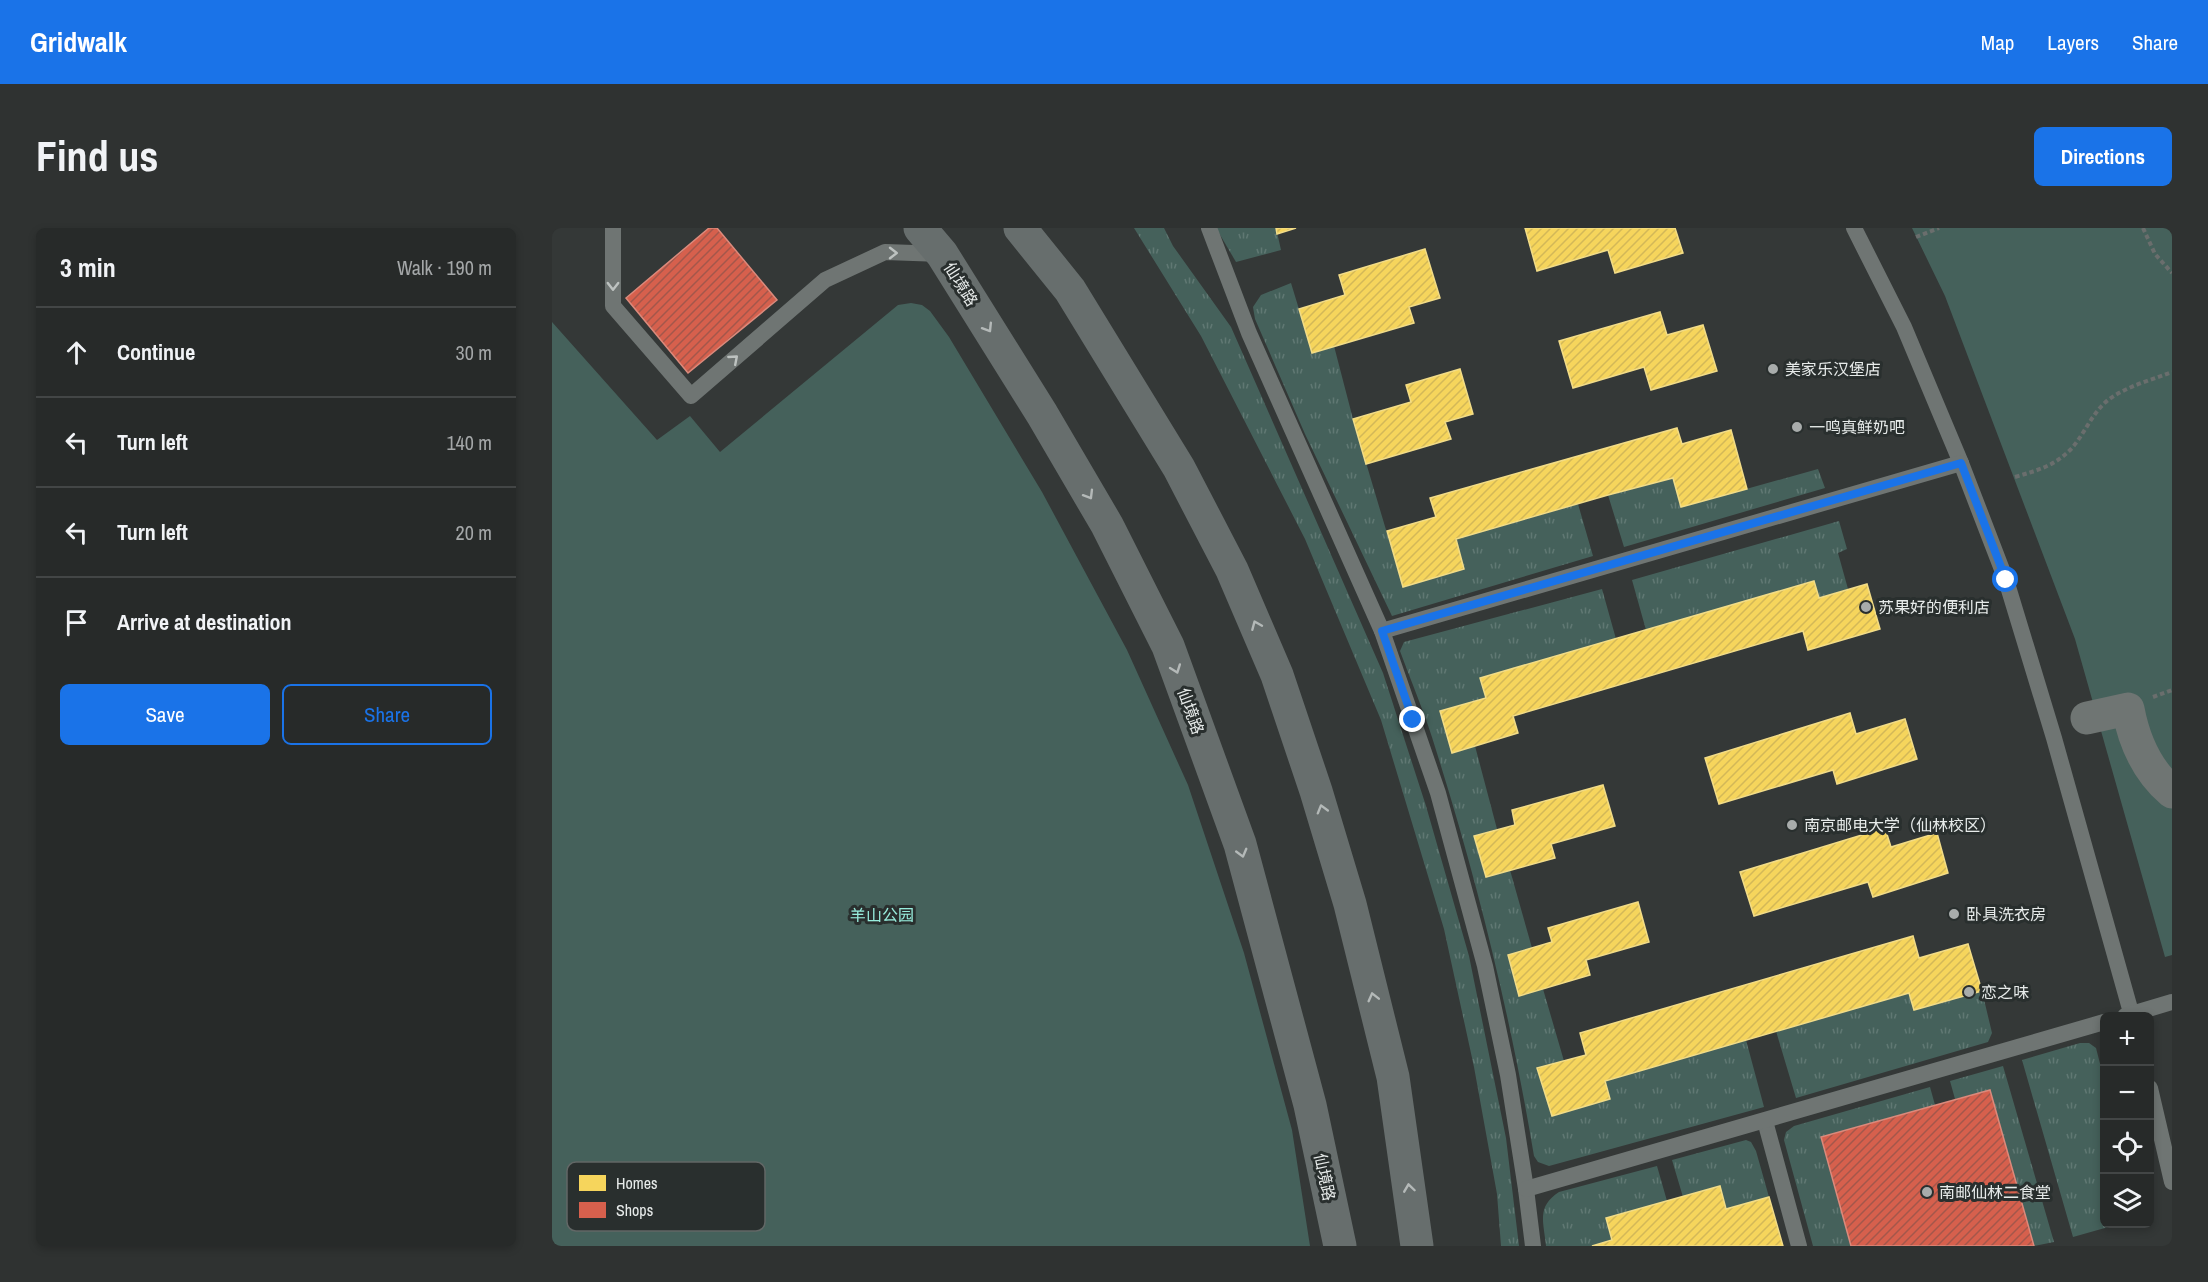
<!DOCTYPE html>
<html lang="en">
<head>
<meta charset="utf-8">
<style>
	body { margin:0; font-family:"Archivo Narrow","Noto Sans SC",sans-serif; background:#2f3231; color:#f1f3f6 }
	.controls { position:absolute; right:18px; bottom:18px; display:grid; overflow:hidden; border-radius:9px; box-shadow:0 3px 9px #0003 }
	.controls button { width:54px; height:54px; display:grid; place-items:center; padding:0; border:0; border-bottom:2px solid #434646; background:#272a29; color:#f1f3f6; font:30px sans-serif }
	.stop { position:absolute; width:18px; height:18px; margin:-14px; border:4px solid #1a73e8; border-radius:50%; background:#fff }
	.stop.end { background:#1a73e8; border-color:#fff; box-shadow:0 2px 6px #0008 }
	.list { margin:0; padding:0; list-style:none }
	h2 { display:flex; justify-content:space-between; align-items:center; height:78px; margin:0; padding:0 24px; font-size:26px }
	h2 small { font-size:20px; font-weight:400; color:#a4a7a8 }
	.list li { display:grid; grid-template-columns:39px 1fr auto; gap:18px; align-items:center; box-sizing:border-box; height:90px; padding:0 24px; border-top:2px solid #434646 }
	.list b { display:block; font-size:22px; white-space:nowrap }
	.list em { font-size:20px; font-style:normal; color:#a4a7a8 }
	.actions { display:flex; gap:12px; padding:18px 24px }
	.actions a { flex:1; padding:14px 0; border:2px solid #1a73e8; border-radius:9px; text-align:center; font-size:21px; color:#1a73e8 }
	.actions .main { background:#1a73e8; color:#fff }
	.icon { flex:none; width:33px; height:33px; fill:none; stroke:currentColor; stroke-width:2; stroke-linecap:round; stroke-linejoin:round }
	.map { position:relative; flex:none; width:1620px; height:1018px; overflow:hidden; border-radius:9px }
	header { display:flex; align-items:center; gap:36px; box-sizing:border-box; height:84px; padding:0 30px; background:#1a73e8; color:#fff }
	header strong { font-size:28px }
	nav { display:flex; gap:33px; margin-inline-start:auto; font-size:21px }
	.intro { display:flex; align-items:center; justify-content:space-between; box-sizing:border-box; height:144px; padding:0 36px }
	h1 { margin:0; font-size:42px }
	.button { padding:15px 27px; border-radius:9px; background:#1a73e8; color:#fff; font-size:21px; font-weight:700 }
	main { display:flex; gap:36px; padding:0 36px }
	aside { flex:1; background:#272a29; border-radius:9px; box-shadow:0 3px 9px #0003 }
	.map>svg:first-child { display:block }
	.grass { fill:url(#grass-tufts) }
	.park { fill:#45615b }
	.homes { fill:url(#homes-hatch); stroke:#f2dc87; stroke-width:1.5 }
	.shops { fill:url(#shops-hatch); stroke:#db8a7c; stroke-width:1.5 }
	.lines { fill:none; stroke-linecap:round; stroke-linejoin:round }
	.path { stroke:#6a6e6d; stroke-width:4; stroke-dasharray:4.5 3; stroke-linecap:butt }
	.lane { stroke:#6f7573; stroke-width:16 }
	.street { stroke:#6f7573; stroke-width:33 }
	.secondary { stroke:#676e6d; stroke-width:33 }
	.oneway { stroke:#bdc2c0 }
	.oneway2 { stroke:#b4b9b8 }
	.route { stroke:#1a73e8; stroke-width:8 }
	.poi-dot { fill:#a8acab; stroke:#292f2e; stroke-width:2 }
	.labels { text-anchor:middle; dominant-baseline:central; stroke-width:6; stroke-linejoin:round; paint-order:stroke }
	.street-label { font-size:16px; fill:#e7ebea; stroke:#292f2e }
	.poi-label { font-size:16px; fill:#e7ebea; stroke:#292f2e; text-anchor:start }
	.park-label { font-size:16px; fill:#98eddd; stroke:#292f2e }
	.key { fill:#292f2e; stroke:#626766; stroke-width:1.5 }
	.key-label { font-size:16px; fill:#e7ebea }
</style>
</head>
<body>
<header>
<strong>Gridwalk</strong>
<nav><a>Map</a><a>Layers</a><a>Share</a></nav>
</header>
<div class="intro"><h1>Find us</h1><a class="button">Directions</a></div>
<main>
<aside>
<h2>3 min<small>Walk · 190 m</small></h2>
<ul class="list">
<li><svg class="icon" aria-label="ahead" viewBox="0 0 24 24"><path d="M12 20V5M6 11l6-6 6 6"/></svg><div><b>Continue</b></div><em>30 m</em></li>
<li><svg class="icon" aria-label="left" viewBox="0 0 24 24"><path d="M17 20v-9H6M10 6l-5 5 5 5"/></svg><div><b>Turn left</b></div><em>140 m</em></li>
<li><svg class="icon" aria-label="left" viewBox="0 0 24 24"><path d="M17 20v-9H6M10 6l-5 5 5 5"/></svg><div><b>Turn left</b></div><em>20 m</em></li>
<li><svg class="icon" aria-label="arrive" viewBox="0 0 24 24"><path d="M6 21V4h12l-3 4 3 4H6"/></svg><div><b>Arrive at destination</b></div></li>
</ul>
<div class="actions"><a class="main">Save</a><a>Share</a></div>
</aside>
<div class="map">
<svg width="1620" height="1018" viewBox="0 0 1620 1018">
	<defs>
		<pattern id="grass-tufts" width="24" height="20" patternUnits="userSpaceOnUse" patternTransform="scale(1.5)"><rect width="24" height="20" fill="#45615b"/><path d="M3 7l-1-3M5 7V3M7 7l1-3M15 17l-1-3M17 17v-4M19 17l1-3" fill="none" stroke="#607873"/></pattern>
		<pattern id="homes-hatch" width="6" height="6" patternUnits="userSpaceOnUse" patternTransform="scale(1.5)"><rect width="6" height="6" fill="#f6d55c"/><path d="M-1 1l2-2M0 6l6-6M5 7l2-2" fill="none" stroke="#d3b858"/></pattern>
		<pattern id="shops-hatch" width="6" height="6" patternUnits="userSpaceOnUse" patternTransform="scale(1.5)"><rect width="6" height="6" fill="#d6604d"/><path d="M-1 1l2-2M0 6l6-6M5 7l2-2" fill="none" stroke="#a3574b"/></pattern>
	</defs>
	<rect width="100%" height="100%" fill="#343837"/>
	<!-- grass -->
	<g class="grass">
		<polygon points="582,0 612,0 621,18 679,99 831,445 874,578 917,728 954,910 967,1018 949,1018 945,966 922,839 892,701 829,492 753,311 649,108"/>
		<polygon points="664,0 724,0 729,22 684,34"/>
		<polygon points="739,55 760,124 782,118 801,191 851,359 912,341 904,311 1026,276 1041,328 840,388 753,206 703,91 701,79 709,67"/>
		<polygon points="1266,241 1273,260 1072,319 1056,267 1121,250 1130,279"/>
		<polygon points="1287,293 1295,321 1286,325 1296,361 1267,370 1262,353 1094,402 1080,352"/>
		<path d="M1050,361l14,50 -130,59 -46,14 12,41 23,-7 22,83 -23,7 11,40 25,-6 22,78 -24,8 11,39 24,-6 21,72 -26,7 14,48 58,-17 -5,-18 141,-41 18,67 -215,59 -11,-4 -4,-6c-23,-138 -56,-273 -98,-406 -10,-34 -24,-66 -36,-99l4,-9z"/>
		<polygon points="1430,763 1440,805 1436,814 1244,870 1224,803 1357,765 1362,782"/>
		<polygon points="1528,815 1537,815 1544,820 1552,851 1552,996 1567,996 1521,1009 1470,832"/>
		<polygon points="1451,838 1502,1014 1482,1018 1438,862 1403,871 1398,853"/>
		<polygon points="1378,859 1383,877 1269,909 1299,1018 1261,1018 1232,912 1234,904 1242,898"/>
		<polygon points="1194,912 1199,914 1204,923 1217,969 1174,981 1168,959 1131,969 1120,932"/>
		<path d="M1105,938l10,35 -61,17 6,22 -20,6h-46c-2,-24 -10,-39 13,-54z"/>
	</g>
	<!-- park -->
	<g class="park">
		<polygon points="1360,0 1620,0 1620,727 1613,729 1523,411 1393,68"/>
		<polygon points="359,75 370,77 378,83 397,109 490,264 575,422 636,557 692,725 740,902 758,1018 0,1018 0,94 105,212 138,188 168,224 346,77"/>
	</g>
	<!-- homes -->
	<g class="homes">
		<polygon points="724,0 744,0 725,6"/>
		<polygon points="973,0 1123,0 1131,25 1063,45 1056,22 985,43"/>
		<polygon points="873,21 888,70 857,79 862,95 760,125 747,81 793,67 787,47"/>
		<polygon points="1108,84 1115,107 1151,97 1165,143 1099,162 1092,139 1021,160 1007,113"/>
		<polygon points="908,141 921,186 893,194 899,211 814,236 801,191 859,174 854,157"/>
		<polygon points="1125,200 1130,216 1179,202 1195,261 1129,279 1121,250 1056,267 904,311 912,341 851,359 835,303 884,289 878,270"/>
		<polygon points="1262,353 1267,370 1315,356 1328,401 1256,422 1251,403 961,488 966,505 900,525 888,483 934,470 928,450"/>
		<polygon points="1298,485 1304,506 1353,491 1365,531 1285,556 1281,542 1167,576 1153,530"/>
		<polygon points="1051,557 1063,598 999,616 1003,630 934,649 922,608 963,597 960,582"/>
		<polygon points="1333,600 1339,619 1385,605 1396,645 1321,669 1316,654 1202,688 1188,644"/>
		<polygon points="1086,674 1097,714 1034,732 1038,747 967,768 956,727 1000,714 996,700"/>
		<polygon points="1361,708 1367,730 1416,716 1430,763 1362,782 1357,765 1053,853 1058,871 1000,888 985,840 1034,827 1028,805"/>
		<polygon points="1168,958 1174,981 1217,969 1231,1018 1040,1018 1060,1012 1054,990"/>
	</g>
	<!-- shops -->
	<g class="shops">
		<polygon points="157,0 165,0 225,72 136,145 74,70"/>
		<polygon points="1438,862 1482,1018 1299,1018 1269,909"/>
	</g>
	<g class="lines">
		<!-- path -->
		<g class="path">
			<polyline points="1591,0 1603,26 1620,45"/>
			<polyline points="1364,9 1387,0"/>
			<path d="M1463,249c23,-7 40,-11 57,-29 13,-15 20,-35 36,-48 19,-14 43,-20 64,-28"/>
			<polyline points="1601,469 1620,462"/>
		</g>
		<!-- lane -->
		<g class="lane">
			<polyline points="61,0 61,78 139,168 273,52 333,24 390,26"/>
			<polyline points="657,0 697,105 830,403 886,565 933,738 956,847 974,961 981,1018"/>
			<polyline points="1302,0 1352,99 1409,235 1454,352 1502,510 1580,788"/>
			<polyline points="830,403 1409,235"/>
			<polyline points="1573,788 1620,774"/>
			<polyline points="1598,860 1620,954"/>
			<polyline points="1213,893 1247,1018"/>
			<polyline points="974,961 1552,794"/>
		</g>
		<!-- street -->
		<path class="street" d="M1535,490l41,-9c6,32 18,61 44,83"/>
		<!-- secondary -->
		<g class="secondary">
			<polyline points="368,0 390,26 490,186 555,297 616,418 688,616 758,877 788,1018"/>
			<polyline points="468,0 518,62 627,240 680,342 725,447 764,563 798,676 841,849 865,1018"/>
		</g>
	</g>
	<!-- one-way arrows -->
	<defs><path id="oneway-chevron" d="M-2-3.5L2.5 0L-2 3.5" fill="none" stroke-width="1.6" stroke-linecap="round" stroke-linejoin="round" transform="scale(1.5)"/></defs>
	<g class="oneway">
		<use href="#oneway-chevron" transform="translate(341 25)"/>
		<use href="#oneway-chevron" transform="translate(61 58) rotate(90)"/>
		<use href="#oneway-chevron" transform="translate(182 131) rotate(-41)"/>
	</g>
	<g class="oneway2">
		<use href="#oneway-chevron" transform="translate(436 100) rotate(58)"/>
		<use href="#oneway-chevron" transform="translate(537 267) rotate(59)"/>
		<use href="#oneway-chevron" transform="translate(704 397) rotate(-113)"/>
		<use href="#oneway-chevron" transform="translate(624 441) rotate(70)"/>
		<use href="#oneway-chevron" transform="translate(770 581) rotate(-106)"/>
		<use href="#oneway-chevron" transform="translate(690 625) rotate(75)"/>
		<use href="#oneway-chevron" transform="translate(821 769) rotate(-104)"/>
		<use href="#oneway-chevron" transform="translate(857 960) rotate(-98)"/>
	</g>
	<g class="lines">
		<!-- route -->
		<polyline class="route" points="861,492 830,403 1409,235 1454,352"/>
	</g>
	<!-- markers -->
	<g class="poi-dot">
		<circle cx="1221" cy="141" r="6"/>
		<circle cx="1245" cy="199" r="6"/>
		<circle cx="1314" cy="379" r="6"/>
		<circle cx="1240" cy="597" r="6"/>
		<circle cx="1402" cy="686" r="6"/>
		<circle cx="1417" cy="764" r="6"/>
		<circle cx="1375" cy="964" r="6"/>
	</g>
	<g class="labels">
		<!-- street labels -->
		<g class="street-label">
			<text transform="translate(409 56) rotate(58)">仙境路</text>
			<text transform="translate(639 483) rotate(70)">仙境路</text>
			<text transform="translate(773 949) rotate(78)">仙境路</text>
		</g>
		<!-- poi labels -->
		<g class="poi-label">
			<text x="1233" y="141">美家乐汉堡店</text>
			<text x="1257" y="199">一鸣真鲜奶吧</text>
			<text x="1326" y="379">苏果好的便利店</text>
			<text x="1252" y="597">南京邮电大学（仙林校区）</text>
			<text x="1414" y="686">卧具洗衣房</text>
			<text x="1429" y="764">恋之味</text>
			<text x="1387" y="964">南邮仙林二食堂</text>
		</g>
		<!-- park labels -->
		<g class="park-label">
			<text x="330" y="687">羊山公园</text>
		</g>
	</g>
	<!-- legend -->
	<rect x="15" y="934" width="198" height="69" rx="9" class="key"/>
	<rect x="27" y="947" width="27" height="16" fill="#f6d55c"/>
	<rect x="27" y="974" width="27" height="16" fill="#d6604d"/>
	<g class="key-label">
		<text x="64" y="961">Homes</text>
		<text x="64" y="988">Shops</text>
	</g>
</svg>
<div class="controls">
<button>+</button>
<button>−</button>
<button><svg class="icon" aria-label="locate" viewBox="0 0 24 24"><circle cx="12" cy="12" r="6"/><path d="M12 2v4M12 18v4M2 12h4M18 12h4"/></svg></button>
<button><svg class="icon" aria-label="layers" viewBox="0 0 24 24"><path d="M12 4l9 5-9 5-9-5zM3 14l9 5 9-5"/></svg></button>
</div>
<div class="stop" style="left:1454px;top:352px"></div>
<div class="stop end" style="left:861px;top:492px"></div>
</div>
</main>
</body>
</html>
